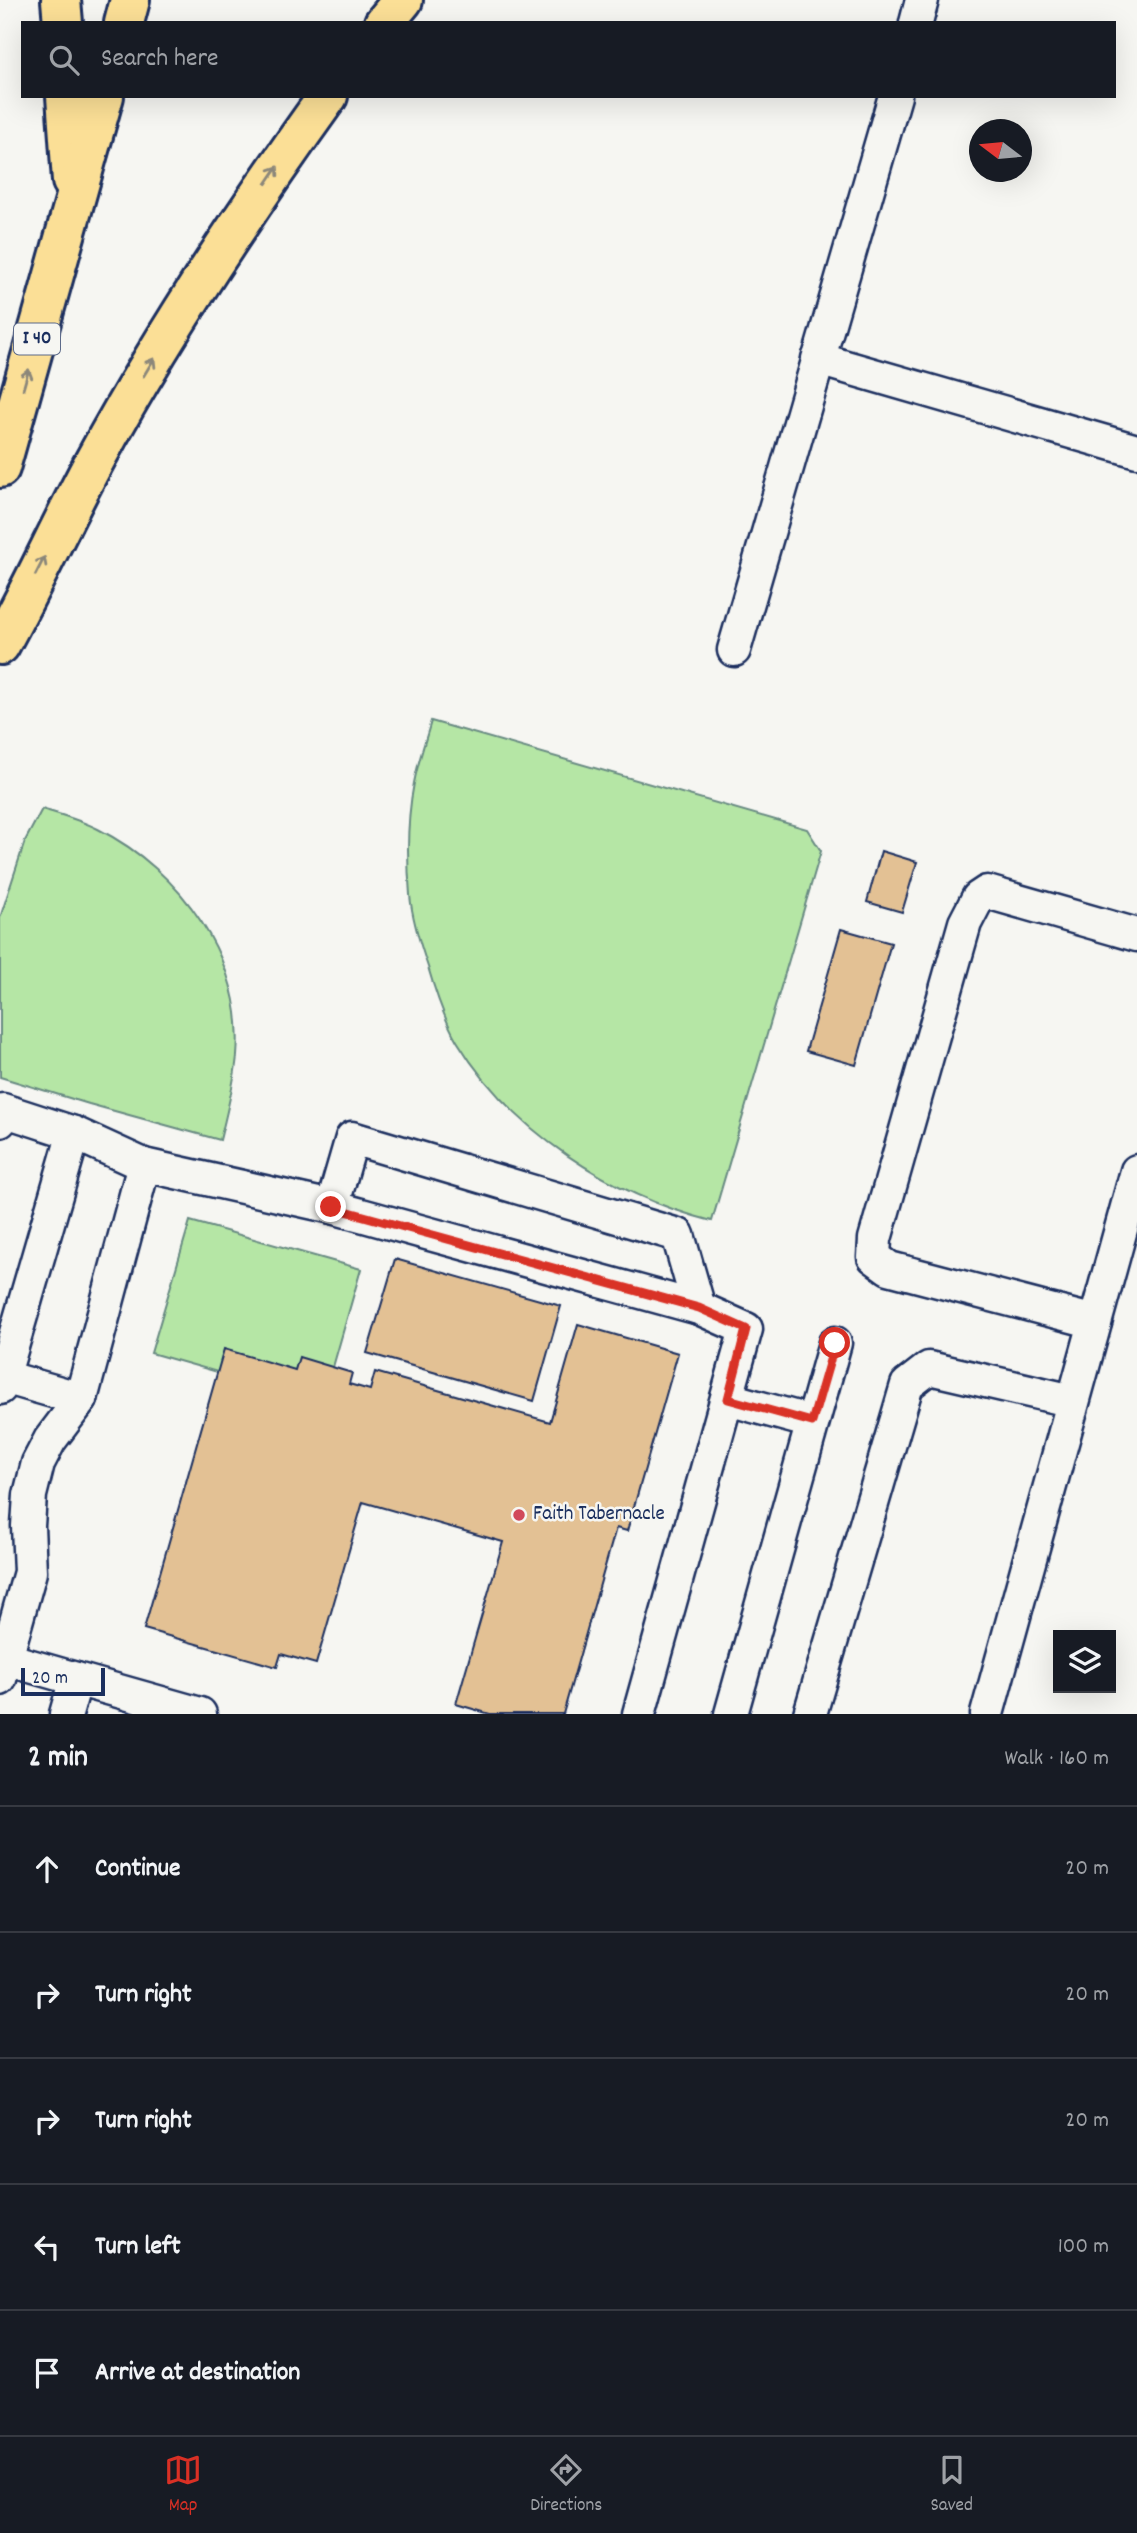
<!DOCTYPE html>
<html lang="en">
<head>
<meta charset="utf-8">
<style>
	body { margin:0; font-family:Dekko,sans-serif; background:#242831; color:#f1f3f6 }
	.controls { position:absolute; right:21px; bottom:21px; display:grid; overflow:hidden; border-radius:0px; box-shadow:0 7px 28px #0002 }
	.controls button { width:63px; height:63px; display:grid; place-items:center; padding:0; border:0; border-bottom:2px solid #363941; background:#171b24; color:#f1f3f6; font:35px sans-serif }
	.compass { position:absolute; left:969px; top:119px; width:63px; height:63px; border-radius:50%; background:#171b24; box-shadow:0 7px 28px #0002; rotate:286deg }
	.scale { position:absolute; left:21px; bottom:18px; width:84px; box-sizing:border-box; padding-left:7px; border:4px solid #1b2f5e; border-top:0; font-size:19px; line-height:24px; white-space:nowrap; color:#1b2f5e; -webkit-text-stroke:5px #f6f6f2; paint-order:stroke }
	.stop { position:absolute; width:21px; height:21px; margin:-16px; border:5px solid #d93025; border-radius:50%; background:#fff }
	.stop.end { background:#d93025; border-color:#fff; box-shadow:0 2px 7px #0008 }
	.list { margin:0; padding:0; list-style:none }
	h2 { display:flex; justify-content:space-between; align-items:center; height:91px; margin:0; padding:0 28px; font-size:30px }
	h2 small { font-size:23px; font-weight:400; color:#9ea1a6 }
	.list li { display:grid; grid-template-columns:46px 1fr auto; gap:21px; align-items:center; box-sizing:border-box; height:126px; padding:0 28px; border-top:2px solid #363941 }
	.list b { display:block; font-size:26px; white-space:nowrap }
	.list em { font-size:23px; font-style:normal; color:#9ea1a6 }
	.icon { flex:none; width:38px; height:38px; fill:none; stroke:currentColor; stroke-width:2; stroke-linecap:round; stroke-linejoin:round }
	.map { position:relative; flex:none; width:1137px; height:1714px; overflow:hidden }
	.search { position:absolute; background:#171b24; box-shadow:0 7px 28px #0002; left:21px; right:21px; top:21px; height:77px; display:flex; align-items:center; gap:18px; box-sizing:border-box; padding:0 24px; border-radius:0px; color:#9ea1a6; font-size:26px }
	.sheet { height:721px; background:#171b24 }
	nav { display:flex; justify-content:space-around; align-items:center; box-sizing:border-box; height:98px; border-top:2px solid #363941; background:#171b24; font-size:19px; color:#9ea1a6 }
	nav a { display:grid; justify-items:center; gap:4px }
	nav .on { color:#d93025 }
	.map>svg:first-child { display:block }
	.green { fill:#b5e6a5; stroke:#688a82; stroke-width:2 }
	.building { fill:#e3c194; stroke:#1b2f5e; stroke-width:2 }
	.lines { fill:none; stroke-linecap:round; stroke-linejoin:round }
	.minor-casing { stroke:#1b2f5e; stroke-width:37 }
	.highway-casing { stroke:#1b2f5e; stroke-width:44 }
	.minor { stroke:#f6f6f2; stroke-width:32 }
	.highway { stroke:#fbdf96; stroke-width:38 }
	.oneway { stroke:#8b877a }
	.route { stroke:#d93025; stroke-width:9 }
	.poi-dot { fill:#d1495b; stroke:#f6f6f2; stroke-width:2.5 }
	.labels { text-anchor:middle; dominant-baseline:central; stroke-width:5; stroke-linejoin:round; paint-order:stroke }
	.shield { fill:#f6f6f2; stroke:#5d6b8a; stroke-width:2 }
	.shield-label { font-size:19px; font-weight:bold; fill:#1b2f5e }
	.poi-label { font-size:21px; fill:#1b2f5e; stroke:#f6f6f2; text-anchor:start }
</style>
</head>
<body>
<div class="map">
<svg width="1137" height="1714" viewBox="0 0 1137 1714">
	<rect width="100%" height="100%" fill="#f6f6f2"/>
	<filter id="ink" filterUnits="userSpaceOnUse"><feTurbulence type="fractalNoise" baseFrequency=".0143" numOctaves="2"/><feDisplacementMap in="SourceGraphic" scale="14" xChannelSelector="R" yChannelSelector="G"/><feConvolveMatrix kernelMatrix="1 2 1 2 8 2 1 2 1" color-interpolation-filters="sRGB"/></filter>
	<g filter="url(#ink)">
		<!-- green -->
		<g class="green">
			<path d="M431,721l376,108 14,22 -109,370c-101,-26 -200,-89 -255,-180 -13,-22 -22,-50 -29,-74 -8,-23 -16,-49 -18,-72 -3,-36 -3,-77 4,-112 4,-21 11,-41 17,-62z"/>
			<path d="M42,809c19,6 38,11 56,20 83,42 147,131 139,227 -3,29 -10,56 -17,84l-131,-36 -89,-27v-159l25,-77z"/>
			<polygon points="190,1221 361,1269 323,1402 151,1353"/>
		</g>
		<!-- building -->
		<g class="building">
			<polygon points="881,851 917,862 902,912 867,902"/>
			<polygon points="841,929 891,943 856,1065 806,1051"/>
			<polygon points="395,1259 561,1306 534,1401 367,1353"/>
			<polygon points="578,1324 678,1353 627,1531 616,1528 563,1714 490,1714 456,1704 503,1542 363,1502 316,1664 281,1654 277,1667 144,1629 224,1349 295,1370 299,1357 352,1373 349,1384 370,1390 375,1372 550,1422"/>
		</g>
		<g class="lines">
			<defs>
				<g id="minor">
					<polyline points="916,23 922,0"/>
					<polyline points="818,359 1137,451"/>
					<polyline points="734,650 895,96"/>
					<polyline points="0,1121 3,1110 74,1133"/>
					<polyline points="332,1207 352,1138 678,1235 699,1308"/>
					<polyline points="1095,1322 889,1268 874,1257 875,1239 965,923 978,898 987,892 1137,935"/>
					<polyline points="4,1377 81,1399"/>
					<polyline points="0,1388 74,1133 144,1165 332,1207 699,1308 746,1329 639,1714"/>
					<polyline points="728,1399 812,1422"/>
					<polyline points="6,1659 76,1679"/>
					<polyline points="0,1679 30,1572 28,1526 30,1495 38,1463 50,1440 81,1399 144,1165"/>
					<polyline points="66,1714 76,1679 200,1714"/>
					<polyline points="731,1714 835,1343"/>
					<polyline points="810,1714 907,1385 929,1368 1073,1401"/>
					<polyline points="987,1714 1137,1171"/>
				</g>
				<g id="highway">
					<polyline points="61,0 63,23"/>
					<polyline points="124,23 130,0"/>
					<polyline points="384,23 403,0"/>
					<polyline points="66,96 72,181"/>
					<polyline points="0,468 104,96"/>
					<path d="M0,645c34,-61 62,-124 95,-185 69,-127 149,-247 233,-364"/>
				</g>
			</defs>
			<!-- minor casing -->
			<use href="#minor" class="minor-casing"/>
			<!-- highway casing -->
			<use href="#highway" class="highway-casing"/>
			<!-- minor -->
			<use href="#minor" class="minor"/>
			<!-- highway -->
			<use href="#highway" class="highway"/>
		</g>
		<!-- one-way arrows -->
		<defs><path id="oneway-shaft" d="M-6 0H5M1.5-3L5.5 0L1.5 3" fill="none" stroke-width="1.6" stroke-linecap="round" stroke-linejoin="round" transform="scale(1.75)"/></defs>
		<g class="oneway">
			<use href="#oneway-shaft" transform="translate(272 175) rotate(-56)"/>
			<use href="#oneway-shaft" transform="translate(149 367) rotate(-59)"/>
			<use href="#oneway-shaft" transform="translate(26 379) rotate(-74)"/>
			<use href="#oneway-shaft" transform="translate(40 566) rotate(-63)"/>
		</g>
	</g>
	<g class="lines" filter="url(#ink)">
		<!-- route -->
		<polyline class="route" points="331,1207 699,1308 746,1329 728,1399 812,1422 835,1343"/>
	</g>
	<!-- markers -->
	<circle class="poi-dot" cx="519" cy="1515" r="7"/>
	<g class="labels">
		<!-- shield labels -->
		<rect class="shield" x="14" y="323.5" width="46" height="31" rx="5"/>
		<g class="shield-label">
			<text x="37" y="339">I 40</text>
		</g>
		<!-- poi labels -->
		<g class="poi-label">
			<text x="533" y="1515">Faith Tabernacle</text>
		</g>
	</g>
</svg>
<div class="controls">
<button><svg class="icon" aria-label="layers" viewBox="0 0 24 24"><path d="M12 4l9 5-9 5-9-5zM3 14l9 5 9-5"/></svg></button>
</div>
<svg class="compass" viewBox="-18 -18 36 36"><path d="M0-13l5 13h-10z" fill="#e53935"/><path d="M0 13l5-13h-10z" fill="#9ea1a6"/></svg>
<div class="scale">20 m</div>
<div class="stop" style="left:835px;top:1343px"></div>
<div class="stop end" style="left:331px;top:1207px"></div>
<div class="search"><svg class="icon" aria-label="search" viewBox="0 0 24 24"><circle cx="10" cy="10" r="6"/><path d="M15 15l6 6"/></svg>Search here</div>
</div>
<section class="sheet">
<h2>2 min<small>Walk · 160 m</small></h2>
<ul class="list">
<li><svg class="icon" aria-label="ahead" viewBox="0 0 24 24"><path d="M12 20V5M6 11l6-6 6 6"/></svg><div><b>Continue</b></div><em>20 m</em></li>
<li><svg class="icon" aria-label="right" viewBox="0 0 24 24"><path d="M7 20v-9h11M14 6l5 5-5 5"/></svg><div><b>Turn right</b></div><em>20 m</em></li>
<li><svg class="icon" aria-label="right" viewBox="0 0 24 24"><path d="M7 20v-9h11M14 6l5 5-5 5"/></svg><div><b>Turn right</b></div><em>20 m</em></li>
<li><svg class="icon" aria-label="left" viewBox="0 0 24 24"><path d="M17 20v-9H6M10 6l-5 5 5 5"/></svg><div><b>Turn left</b></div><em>100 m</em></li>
<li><svg class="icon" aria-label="arrive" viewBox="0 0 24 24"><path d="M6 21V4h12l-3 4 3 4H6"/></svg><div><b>Arrive at destination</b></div></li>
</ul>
</section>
<nav>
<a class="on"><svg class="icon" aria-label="map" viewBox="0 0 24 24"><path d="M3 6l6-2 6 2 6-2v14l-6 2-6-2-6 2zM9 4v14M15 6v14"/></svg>Map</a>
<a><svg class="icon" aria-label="directions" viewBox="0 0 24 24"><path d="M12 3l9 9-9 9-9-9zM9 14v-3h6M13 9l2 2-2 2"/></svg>Directions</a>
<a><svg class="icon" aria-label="saved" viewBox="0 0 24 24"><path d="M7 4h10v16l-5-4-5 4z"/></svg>Saved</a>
</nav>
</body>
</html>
